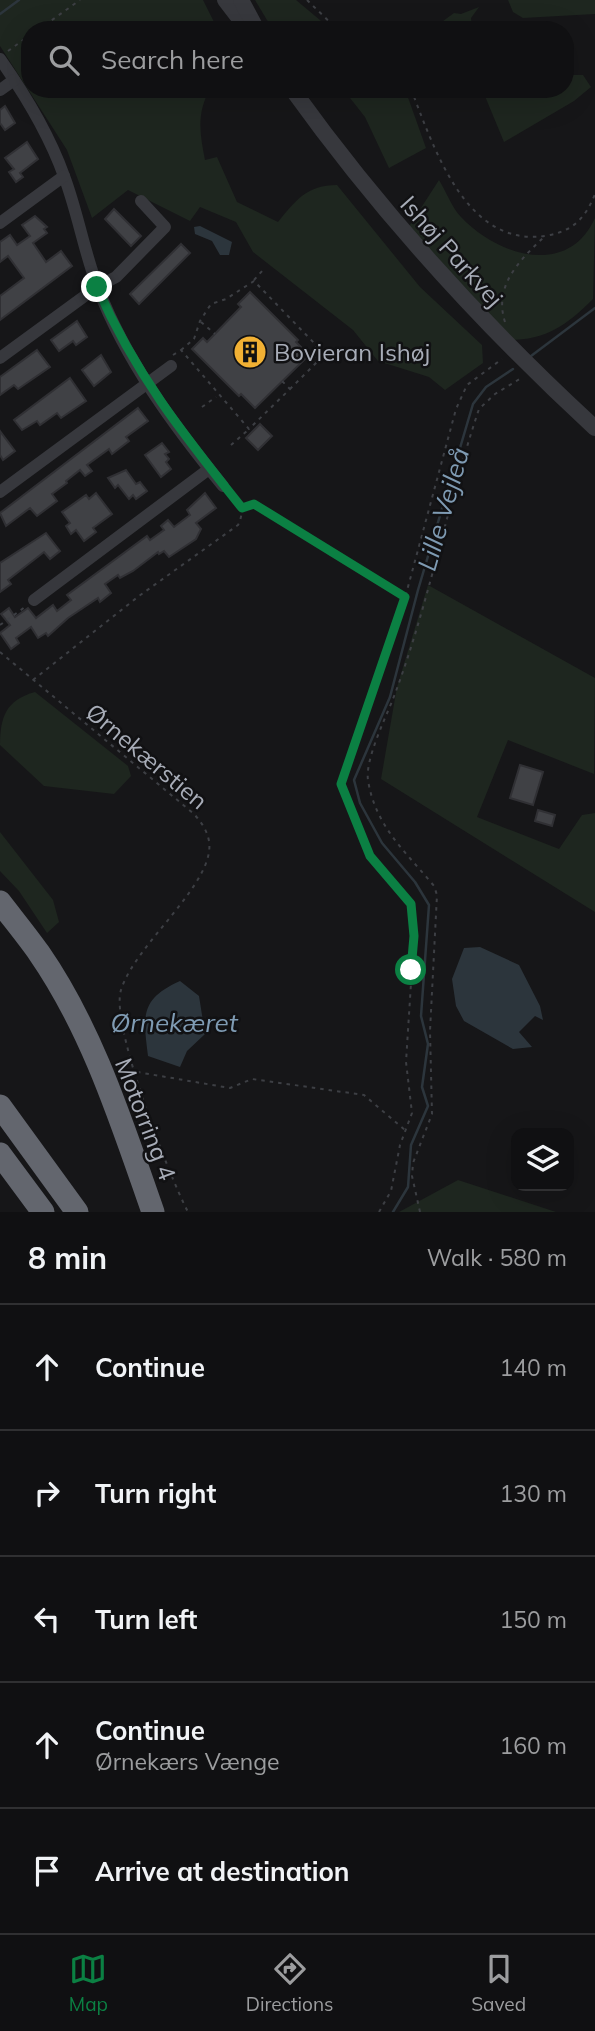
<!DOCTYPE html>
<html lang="en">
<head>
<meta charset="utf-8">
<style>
	body { margin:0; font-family:Mulish,sans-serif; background:#19191b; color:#f1f3f6 }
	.controls { position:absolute; right:21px; bottom:21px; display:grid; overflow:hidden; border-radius:14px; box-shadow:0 7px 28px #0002 }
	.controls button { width:63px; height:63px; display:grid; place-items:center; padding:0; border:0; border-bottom:2px solid #303032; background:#101012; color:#f1f3f6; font:35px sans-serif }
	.stop { position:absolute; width:21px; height:21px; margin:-16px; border:5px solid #0b8043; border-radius:50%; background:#fff }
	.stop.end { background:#0b8043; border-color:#fff; box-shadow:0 2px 7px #0008 }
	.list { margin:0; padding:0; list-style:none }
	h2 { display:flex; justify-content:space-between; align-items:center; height:91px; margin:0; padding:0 28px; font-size:30px }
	h2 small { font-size:23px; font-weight:400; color:#9c9d9f }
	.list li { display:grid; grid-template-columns:46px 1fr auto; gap:21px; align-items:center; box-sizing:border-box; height:126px; padding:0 28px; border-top:2px solid #303032 }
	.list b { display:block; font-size:26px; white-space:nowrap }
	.list p { margin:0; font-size:23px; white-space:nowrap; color:#9c9d9f }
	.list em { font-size:23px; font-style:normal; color:#9c9d9f }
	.icon { flex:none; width:38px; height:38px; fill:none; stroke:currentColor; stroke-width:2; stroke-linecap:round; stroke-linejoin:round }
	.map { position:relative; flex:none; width:595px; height:1212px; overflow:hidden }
	.search { position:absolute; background:#101012; box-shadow:0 7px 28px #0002; left:21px; right:21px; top:21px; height:77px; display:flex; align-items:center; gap:18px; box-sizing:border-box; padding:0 24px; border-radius:28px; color:#9c9d9f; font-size:26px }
	.sheet { height:721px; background:#101012 }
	nav { display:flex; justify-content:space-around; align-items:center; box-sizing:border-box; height:98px; border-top:2px solid #303032; background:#101012; font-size:19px; color:#9c9d9f }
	nav a { display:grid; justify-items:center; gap:4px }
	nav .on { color:#0b8043 }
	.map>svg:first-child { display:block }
	.green { fill:#1e261f }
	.water { fill:#2c353c }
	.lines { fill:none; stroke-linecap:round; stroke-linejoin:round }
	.stream { stroke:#2c353c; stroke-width:2.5 }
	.building { fill:#404145; stroke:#303034; stroke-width:2 }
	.path { stroke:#3d3f44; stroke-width:2; stroke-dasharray:3.5 5; stroke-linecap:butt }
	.minor { stroke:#37383d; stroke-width:12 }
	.tertiary { stroke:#37383d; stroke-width:16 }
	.motorway { stroke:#63666e; stroke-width:23 }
	.route { stroke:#0b8043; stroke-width:9 }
	.labels { text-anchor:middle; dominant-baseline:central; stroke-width:5; stroke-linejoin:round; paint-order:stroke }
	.street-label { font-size:24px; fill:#a8adb8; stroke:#111113 }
	.poi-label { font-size:24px; fill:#a8adb8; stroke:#111113; text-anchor:start }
	.water-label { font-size:26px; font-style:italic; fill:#7f9bb3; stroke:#111113 }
</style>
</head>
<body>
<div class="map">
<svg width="595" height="1212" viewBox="0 0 595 1212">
	<rect width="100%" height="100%" fill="#161618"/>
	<!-- green -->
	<g class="green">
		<path d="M0,0h203l15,30h-188v59h180c-14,25 -10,45 -5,71l12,-3 20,45 41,20c18,-22 29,-37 59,-37l83,102 62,58 1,18 -38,27 -16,-13 -51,-16 -25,-31 -100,-78 -17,-30 -36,-15 -10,14 -62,-31 -36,28 -25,-68 -67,-104z"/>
		<polygon points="255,0 296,0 327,26 323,30 273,30"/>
		<polygon points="508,0 595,0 595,14 523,18 513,12"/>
		<polygon points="479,7 471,18 472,30 431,30 454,13 461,14"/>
		<polygon points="565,75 583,75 591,87 574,101 504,142 482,89 565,89"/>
		<polygon points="343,89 405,89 426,148 389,168 365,117"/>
		<path d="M439,180c7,11 13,28 22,37 37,39 107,61 134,1l-2,81c-26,26 -47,41 -84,41l-101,-112z"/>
		<polygon points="428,585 595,678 594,774 508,740 477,817 559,849 582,815 595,813 595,912 381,779 397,687"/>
		<path d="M35,692l93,74 3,10 -17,18 -70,-8 -44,-41c0,-28 6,-45 35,-53z"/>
		<polygon points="0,832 53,900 59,922 47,933 19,891 0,871"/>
		<polygon points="458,1180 556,1212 399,1212"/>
	</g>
	<!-- water -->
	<g class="water">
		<polygon points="200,226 232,242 229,255 220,255 212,241 195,234 194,227"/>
		<polygon points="480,947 519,965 540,1006 543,1020 535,1016 519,1032 532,1047 513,1049 464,1021 456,1006 452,979 464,948"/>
		<path d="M180,981l19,15 6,38 -18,17 -7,16 -32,-11c-5,-40 -8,-57 32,-75z"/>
	</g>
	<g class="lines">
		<!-- stream -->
		<g class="stream">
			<polyline points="0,14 19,0"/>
			<polyline points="531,356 595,308"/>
			<polyline points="393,1212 408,1187 411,1145 428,1106 422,1087 428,1044 421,1016 429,905 415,882 382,843 360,803 354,780 390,697 418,590 473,404 486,387 513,369"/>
		</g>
	</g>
	<!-- building -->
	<g class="building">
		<polygon points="5,106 15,123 5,130 0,123 0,110"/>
		<polygon points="27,142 38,159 20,173 23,177 16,182 9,172 14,169 5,158"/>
		<polygon points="114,209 141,236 131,246 105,219"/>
		<polygon points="35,216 47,227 44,229 47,233 33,243 46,262 61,251 72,266 0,320 0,296 24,278 8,256 0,262 0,242 10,235 17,245 30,236 22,225"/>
		<polygon points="181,244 190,253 139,304 130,294"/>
		<polygon points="250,292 298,340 296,342 309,355 255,408 241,394 239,396 192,349 203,338 207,342 241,307 238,304"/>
		<polygon points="77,321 87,337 76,345 73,341 59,351 51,340"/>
		<polygon points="37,350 50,367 18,389 14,385 0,395 0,377"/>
		<polygon points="101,355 111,372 94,386 82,370"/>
		<polygon points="70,378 86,401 61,418 57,413 40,425 37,421 22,430 14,420"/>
		<polygon points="138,408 148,421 126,437 129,441 112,454 109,449 87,465 92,471 85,476 80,470 66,481 67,483 52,494 57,501 37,516 30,508 6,526 0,513"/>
		<polygon points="260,424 272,436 258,450 246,438"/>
		<polygon points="0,431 15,451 3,460 0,455"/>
		<polygon points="162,443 169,452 165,454 169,459 166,462 171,469 161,477 145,455"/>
		<polygon points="126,470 136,484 140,482 147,491 136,499 133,495 129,499 118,485 115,488 108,478"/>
		<polygon points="96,493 112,514 93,528 96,532 84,541 76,530 71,534 66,526 70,523 62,512 86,495 89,499"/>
		<polygon points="205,493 216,508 196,523 201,529 196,539 169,557 164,551 159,554 158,552 133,571 120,578 118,575 105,584 111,593 100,602 98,598 68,618 48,636 46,633 38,638 31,627 16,638 19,643 11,649 0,633 10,625 1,614 9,608 15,617 28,608 36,618 53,605 57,611 71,600 67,595 147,536 150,540 164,530 161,526 168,520 174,527 190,515 187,510"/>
		<polygon points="46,533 60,551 50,559 44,552 8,580 11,584 0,592 0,563"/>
		<polygon points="520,765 543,772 533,805 510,798"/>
		<polygon points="538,810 555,815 552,826 535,821"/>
	</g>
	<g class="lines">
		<!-- path -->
		<g class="path">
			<polyline points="307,0 338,30"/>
			<polyline points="38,30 80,0"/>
			<polyline points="8,51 30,35"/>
			<path d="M411,89c23,59 56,163 139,146 24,-5 36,-18 45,-41"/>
			<polyline points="254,280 263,270"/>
			<polyline points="201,322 215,334"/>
			<path d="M505,322c-12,-37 16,-63 40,-86"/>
			<polyline points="181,350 194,339 200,321 211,304 226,299 254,281 316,345 317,362 290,389"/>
			<polyline points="173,355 181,350 249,429 290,389 282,381"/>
			<polyline points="202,407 216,397"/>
			<polyline points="231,445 248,430"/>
			<polyline points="244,507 254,504 404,597"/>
			<polyline points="0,625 25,607"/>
			<path d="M0,652l194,162c7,8 13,16 15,27 7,42 -74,103 -88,149 -11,34 48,186 67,222"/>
			<path d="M33,680l106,-84 99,-71c7,-14 2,-19 -7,-30"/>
			<polyline points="137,1072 230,1088 252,1079 364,1095 405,1130"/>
			<polyline points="379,1212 391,1191 400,1145 412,1113 406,1062 414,936 410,904 371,856 340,784 405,598 456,409 467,385 502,359"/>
			<path d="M420,1212l-8,-36 1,-13 19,-49 -2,-83 7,-136 -3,-9c-28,-34 -59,-60 -66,-106 -3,-20 17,-61 25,-81 36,-94 54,-195 86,-290l16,-15 28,-17"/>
		</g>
		<!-- minor -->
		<g class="minor">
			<path d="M0,59c26,37 49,75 64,117 14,37 20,76 34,112 28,73 76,138 125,198"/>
			<polyline points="0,90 14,80"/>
			<polyline points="0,223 64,176"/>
			<polyline points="0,358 97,287 116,277 165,227 141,201"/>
			<polyline points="0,492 171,366"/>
			<polyline points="34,600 209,469"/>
		</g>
		<!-- tertiary -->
		<g class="tertiary">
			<polyline points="225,0 248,30"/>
			<polyline points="241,0 256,28"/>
			<path d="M292,89c89,124 190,235 303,339"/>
		</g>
		<!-- motorway -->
		<g class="motorway">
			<path d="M0,902c13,17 27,34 39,51 54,78 83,171 114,259"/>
			<polyline points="0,1106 77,1212"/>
			<polyline points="0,1154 43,1212"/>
		</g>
	</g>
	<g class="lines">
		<!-- route -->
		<path class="route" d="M97,287c38,87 86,147 145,221l12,-4 151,93 -64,187 29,72 41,48 3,32 -3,34"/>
	</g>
	<!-- icons -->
	<defs>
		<symbol id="building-disc" viewBox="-11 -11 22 22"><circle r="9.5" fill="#f2b134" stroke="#111113"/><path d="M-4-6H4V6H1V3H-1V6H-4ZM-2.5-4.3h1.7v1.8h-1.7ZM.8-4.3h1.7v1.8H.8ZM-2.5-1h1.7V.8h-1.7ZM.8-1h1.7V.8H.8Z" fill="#111"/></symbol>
	</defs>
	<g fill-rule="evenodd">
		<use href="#building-disc" x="231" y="333" width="38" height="38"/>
	</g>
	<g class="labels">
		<!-- street labels -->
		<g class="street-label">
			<text transform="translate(452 251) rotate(48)">Ishøj Parkvej</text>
			<text transform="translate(147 756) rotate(40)">Ørnekærstien</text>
			<text transform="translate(146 1119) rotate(69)">Motorring 4</text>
		</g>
		<!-- poi labels -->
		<g class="poi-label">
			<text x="274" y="352">Bovieran Ishøj</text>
		</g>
		<!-- water labels -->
		<g class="water-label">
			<text transform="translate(443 509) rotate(-74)">Lille Vejleå</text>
			<text x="174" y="1022">Ørnekæret</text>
		</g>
	</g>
</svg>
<div class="controls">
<button><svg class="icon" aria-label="layers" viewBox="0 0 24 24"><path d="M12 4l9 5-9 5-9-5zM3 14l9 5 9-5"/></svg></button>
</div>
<div class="stop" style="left:411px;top:970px"></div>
<div class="stop end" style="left:97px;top:287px"></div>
<div class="search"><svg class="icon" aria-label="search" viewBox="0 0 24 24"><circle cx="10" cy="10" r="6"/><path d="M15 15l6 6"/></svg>Search here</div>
</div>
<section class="sheet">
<h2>8 min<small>Walk · 580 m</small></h2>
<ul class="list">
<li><svg class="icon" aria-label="ahead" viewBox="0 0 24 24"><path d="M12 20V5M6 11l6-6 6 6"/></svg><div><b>Continue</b></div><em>140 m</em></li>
<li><svg class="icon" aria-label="right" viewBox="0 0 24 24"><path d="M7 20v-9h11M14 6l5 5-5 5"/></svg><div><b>Turn right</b></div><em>130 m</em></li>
<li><svg class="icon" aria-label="left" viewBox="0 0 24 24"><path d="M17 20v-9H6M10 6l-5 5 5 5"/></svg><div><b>Turn left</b></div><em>150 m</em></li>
<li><svg class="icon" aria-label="ahead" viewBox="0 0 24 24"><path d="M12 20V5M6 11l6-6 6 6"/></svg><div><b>Continue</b><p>Ørnekærs Vænge</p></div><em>160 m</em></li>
<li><svg class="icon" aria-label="arrive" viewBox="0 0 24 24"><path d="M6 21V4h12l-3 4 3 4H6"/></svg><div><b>Arrive at destination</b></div></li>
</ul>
</section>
<nav>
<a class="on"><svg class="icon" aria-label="map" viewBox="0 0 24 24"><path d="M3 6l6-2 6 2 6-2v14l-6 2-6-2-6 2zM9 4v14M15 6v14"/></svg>Map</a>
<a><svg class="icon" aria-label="directions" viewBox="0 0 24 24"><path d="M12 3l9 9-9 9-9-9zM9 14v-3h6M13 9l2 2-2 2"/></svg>Directions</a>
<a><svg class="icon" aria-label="saved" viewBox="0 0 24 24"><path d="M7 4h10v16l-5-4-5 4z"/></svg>Saved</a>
</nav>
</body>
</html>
